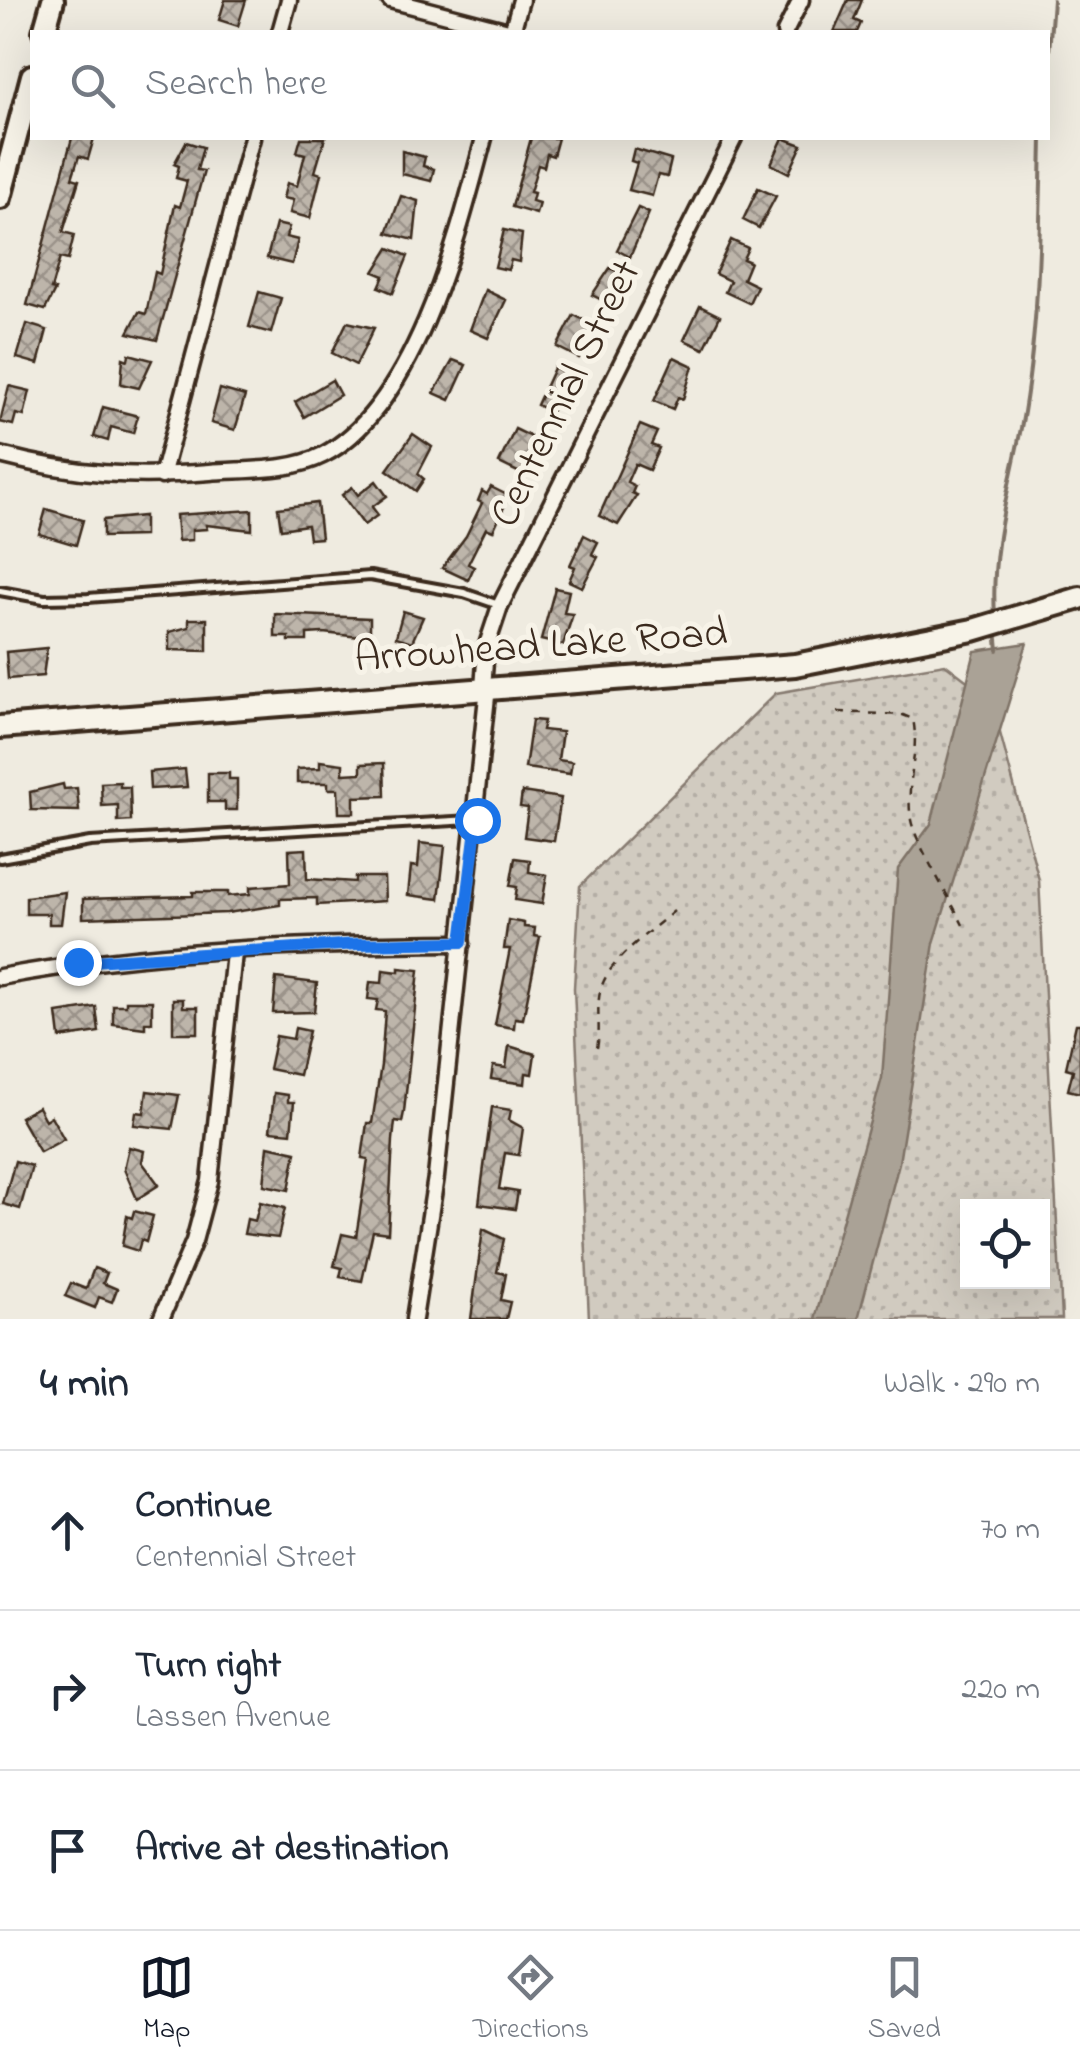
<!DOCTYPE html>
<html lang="en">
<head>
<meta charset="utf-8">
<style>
	body { margin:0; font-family:"Indie Flower",sans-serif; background:#f2f2f3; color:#1f2937 }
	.controls { position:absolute; right:30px; bottom:30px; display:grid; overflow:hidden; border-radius:0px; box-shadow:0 10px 40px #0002 }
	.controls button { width:90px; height:90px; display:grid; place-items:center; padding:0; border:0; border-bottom:2px solid #e0e1e3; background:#fff; color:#1f2937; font:50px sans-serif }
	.stop { position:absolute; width:30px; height:30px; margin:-22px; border:8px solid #1a73e8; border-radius:50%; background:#fff }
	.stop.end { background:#1a73e8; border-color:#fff; box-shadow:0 2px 10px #0008 }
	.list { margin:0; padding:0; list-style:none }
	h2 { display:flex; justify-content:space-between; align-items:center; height:130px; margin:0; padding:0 40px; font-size:42px }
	h2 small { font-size:32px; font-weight:400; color:#747a83 }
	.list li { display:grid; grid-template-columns:65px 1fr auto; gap:30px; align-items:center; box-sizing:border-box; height:160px; padding:0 40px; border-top:2px solid #e0e1e3 }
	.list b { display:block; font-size:38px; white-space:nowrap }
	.list p { margin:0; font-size:32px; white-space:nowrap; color:#747a83 }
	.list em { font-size:32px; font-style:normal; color:#747a83 }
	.icon { flex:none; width:55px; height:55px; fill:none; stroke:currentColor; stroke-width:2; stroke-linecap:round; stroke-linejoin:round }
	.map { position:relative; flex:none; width:1080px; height:1319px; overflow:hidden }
	.search { position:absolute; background:#fff; box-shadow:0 10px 40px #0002; left:30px; right:30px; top:30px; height:110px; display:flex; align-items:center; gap:25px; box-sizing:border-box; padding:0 35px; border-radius:0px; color:#747a83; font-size:38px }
	.sheet { height:610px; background:#fff }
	nav { display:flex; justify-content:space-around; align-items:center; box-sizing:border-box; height:140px; border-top:2px solid #e0e1e3; background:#fff; font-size:28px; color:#747a83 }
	nav a { display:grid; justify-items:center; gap:5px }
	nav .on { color:#111827 }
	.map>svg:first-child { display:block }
	.green { fill:url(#green-dots); stroke:#867a6f; stroke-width:2.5; fill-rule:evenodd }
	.water { fill:#aaa296; stroke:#7e7266; stroke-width:2.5 }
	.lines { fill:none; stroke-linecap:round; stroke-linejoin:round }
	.stream { stroke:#7e7266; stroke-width:4 }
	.building { fill:url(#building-cross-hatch); stroke:#3b2a1e; stroke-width:2.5 }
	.lane-casing { stroke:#3b2a1e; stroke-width:14 }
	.street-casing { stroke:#3b2a1e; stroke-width:21 }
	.secondary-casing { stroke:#3b2a1e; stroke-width:28 }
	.path { stroke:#3b2a1e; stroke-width:2.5; stroke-dasharray:8 8; stroke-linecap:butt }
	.lane { stroke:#f7f3e8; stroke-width:6 }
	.street { stroke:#f7f3e8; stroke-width:14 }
	.secondary { stroke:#f7f3e8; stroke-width:20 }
	.route { stroke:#1a73e8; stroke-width:12 }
	.labels { text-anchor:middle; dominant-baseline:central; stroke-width:10; stroke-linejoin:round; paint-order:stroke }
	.street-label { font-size:42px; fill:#3b2a1e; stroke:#f7f3e8 }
</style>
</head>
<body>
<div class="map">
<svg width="1080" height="1319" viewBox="0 0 1080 1319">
	<defs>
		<pattern id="green-dots" width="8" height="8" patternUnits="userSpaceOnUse" patternTransform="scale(2.5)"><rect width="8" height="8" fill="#d1cbc0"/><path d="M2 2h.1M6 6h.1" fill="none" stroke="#b4aea5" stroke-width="1.8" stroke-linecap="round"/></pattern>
		<pattern id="building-cross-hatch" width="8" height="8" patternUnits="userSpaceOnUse" patternTransform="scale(2.5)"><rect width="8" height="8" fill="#bdb5aa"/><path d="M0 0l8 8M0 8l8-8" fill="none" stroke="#9b938a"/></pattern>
	</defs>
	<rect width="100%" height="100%" fill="#efebe0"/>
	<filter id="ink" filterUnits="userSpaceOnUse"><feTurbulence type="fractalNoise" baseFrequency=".01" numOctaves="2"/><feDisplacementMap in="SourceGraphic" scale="20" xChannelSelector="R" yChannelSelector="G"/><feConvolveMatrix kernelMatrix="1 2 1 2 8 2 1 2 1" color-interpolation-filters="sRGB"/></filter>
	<g filter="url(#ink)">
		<!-- green -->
		<path class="green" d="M945,664l46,35 48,181 23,439h-473l-15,-331 6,-102 196,-193zM968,1206h74v76h-74z"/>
		<!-- water -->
		<polygon class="water" points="1027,643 934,943 899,1163 858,1319 815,1319 882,1078 898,869 931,824 975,651"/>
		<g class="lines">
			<!-- stream -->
			<g class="stream">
				<polyline points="1048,65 1053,0"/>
				<path d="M995,615c-5,-71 17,-134 29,-203 15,-92 16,-182 18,-274"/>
				<polyline points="996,629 998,650"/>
			</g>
		</g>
		<!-- building -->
		<g class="building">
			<polygon points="225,0 246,0 238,26 219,20"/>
			<polygon points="848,0 862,0 854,20 861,23 857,32 834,32"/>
			<polygon points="72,138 94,138 88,159 79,156 72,178 79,180 63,232 74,235 68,260 60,258 51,289 55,290 45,310 27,305"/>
			<polygon points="301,138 325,138 315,172 321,174 310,218 290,213 293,200 283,198 287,183 297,186 305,154 297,152"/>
			<polygon points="531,138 558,138 553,156 547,154 544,167 538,165 530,192 534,193 532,201 539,203 536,214 512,207"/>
			<polygon points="783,138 802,145 789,173 771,164"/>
			<polygon points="186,142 203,147 197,170 204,171 157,340 128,333 139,312 146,314 155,272 160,274 175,205 180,207 187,181 176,178 179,166 174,164"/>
			<polygon points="634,149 671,160 667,177 658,175 652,196 629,190 637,163 631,161"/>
			<polygon points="402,151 425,157 423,166 434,169 431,181 402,174"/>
			<polygon points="758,188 776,196 759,228 743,220"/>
			<polygon points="401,196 418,201 414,240 387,233"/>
			<polygon points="638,208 649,213 630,257 617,250"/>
			<polygon points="276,224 289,227 286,237 298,240 292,264 267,258"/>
			<polygon points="504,230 522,234 519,262 511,260 508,270 495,267"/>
			<polygon points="731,240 748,248 743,259 750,262 743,279 757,286 749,303 725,292 730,281 715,274"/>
			<polygon points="389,248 408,256 393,293 379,287 384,276 374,272"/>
			<polygon points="610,268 625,275 610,304 592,295"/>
			<polygon points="485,290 506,300 488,338 470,330"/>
			<polygon points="259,292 281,298 271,333 249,327"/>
			<polygon points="700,306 720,316 704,349 684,340"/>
			<polygon points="574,315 596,326 579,358 557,347"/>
			<polygon points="347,322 374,328 356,365 332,353"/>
			<polygon points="27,324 47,330 38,364 17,358"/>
			<polygon points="129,354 152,360 139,388 121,384 123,358 128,360"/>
			<polygon points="674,357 693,366 683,399 678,397 673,409 654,401"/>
			<polygon points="453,360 466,365 450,400 434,393"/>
			<polygon points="554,368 569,376 551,412 537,405"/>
			<polygon points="332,380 340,395 304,417 295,402"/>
			<polygon points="9,386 30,391 24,416 16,414 13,425 0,422"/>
			<polygon points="220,389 245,396 235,430 211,423"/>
			<polygon points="103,407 138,416 133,433 111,427 108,441 94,437"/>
			<polygon points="640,425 657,432 651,445 659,448 649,470 635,464 627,482 635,486 632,493 637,495 618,525 599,516"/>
			<polygon points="515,429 538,440 522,474 499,463"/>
			<polygon points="413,434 432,447 418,474 424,479 416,491 387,470"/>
			<polygon points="376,481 387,496 372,507 378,515 364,525 342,495 352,487 358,495"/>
			<polygon points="491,487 509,496 493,531 486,528 468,564 474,567 468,580 442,568 466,536 482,503 478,501 482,491 487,494"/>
			<polygon points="317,503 321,538 309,539 307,525 281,529 278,508"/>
			<polygon points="46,509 83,520 76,545 39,534"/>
			<polygon points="252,510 252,530 206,525 207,529 192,530 192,540 178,541 176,515"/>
			<polygon points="144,516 144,536 103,537 103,520"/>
			<polygon points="584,535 598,542 592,554 598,557 582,587 569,581 575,567 570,565"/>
			<polygon points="555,588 569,591 564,613 573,614 563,645 541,640"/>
			<polygon points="403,611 423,617 412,642 396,637"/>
			<polygon points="275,614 370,618 370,638 323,633 307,634 307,641 289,641 289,637 275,637"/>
			<polygon points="189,619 207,619 207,651 169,650 169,632 189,627"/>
			<polygon points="47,648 43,676 8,679 6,652"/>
			<polygon points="532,720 544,721 542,730 562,732 558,760 572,762 570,774 525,768"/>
			<polygon points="320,761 343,764 343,774 361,773 361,764 384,763 385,796 354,797 354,813 339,813 338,789 328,789 328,783 297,783 297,769 320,768"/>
			<polygon points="185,769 187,787 150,789 149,772"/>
			<polygon points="208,773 229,773 229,779 237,779 237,810 225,810 225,802 208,802"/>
			<polygon points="120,782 120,787 130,787 131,821 118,822 118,805 102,806 101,783"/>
			<polygon points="63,784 64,789 77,788 79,811 31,810 30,792"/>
			<polygon points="522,792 561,798 554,841 524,837 528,808 520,807"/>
			<polygon points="420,843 445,846 439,899 408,895 411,866 418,867"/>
			<polygon points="306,849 307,879 355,882 355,877 384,877 385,901 317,905 317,898 280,899 280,905 227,913 83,918 83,899 193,896 193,892 228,892 228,896 250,894 250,887 290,884 289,850"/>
			<polygon points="515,858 530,860 529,872 547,875 542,904 515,900 517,887 510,886"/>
			<polygon points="65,892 61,924 49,924 49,914 26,914 26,897"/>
			<polygon points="508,920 524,923 524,927 535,928 534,936 540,937 523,1019 515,1018 514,1028 495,1025 510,949 504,949"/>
			<polygon points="399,968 419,970 404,1112 402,1122 395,1121 393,1140 388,1233 373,1231 362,1281 340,1277 342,1268 334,1266 342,1234 356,1237 368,1159 362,1158 367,1123 372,1123 381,1065 385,1011 376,1010 378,1000 368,999 370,982 382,983 383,970 399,972"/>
			<polygon points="276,978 317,983 314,1012 273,1013"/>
			<polygon points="173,999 183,999 183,1007 198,1007 198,1033 173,1033"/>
			<polygon points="126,1001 152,1001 152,1022 145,1022 145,1028 113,1024 113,1005 126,1005"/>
			<polygon points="96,1007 99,1032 60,1038 57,1013"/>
			<polygon points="1076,1024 1080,1024 1080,1093 1068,1090 1073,1070 1066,1068"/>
			<polygon points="295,1028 309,1031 299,1075 269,1069 276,1036 293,1039"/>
			<polygon points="509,1046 535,1054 532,1074 526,1073 525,1084 491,1079 493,1066 506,1068"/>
			<polygon points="147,1091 179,1095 172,1129 134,1125 136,1112 144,1113"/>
			<polygon points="274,1093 288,1095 288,1102 294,1102 291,1133 270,1131"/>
			<polygon points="38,1107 45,1120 51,1116 64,1139 40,1152 20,1117"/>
			<polygon points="492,1107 511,1110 509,1120 523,1128 519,1155 505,1153 499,1189 518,1192 515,1209 479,1204"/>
			<polygon points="268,1146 296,1152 289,1190 264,1185"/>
			<polygon points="129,1147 144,1151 142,1162 159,1185 137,1199 124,1169"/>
			<polygon points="15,1161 32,1166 20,1209 3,1204"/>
			<polygon points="260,1202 285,1208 278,1238 244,1234 247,1219 255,1221"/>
			<polygon points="134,1211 153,1216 146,1242 141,1240 138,1251 122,1246 127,1216 132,1218"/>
			<polygon points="483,1229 504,1239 497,1272 506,1274 501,1300 510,1302 506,1319 471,1319"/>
			<polygon points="94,1268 107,1273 103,1283 117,1289 112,1302 99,1297 95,1308 65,1296 71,1283 86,1289"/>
		</g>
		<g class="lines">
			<defs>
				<g id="lane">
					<polyline points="0,591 44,599 88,598 370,576 464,593 499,605"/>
					<polyline points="0,858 90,842 471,820"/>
				</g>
				<g id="street">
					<polyline points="390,0 512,32"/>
					<polyline points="280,32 289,0"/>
					<polyline points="512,32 521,0"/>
					<polyline points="785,32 801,0"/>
					<path d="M0,455c76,20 133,23 210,17 36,-3 80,0 113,-17 93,-48 136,-223 161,-317"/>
					<polyline points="162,476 252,138"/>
					<polyline points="483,688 486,648 500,606 734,138"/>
					<path d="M0,977c151,-28 309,-33 462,-34"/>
					<polyline points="161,1319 194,1241 210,1181 234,953"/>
					<polyline points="414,1319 436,1177 488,687"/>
				</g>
				<g id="secondary">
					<polyline points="44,32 53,0"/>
					<polyline points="0,198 32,76"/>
					<polyline points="0,727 795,665 973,630 1080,598"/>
				</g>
			</defs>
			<!-- lane casing -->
			<use href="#lane" class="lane-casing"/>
			<!-- street casing -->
			<use href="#street" class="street-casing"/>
			<!-- secondary casing -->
			<use href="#secondary" class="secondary-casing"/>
			<!-- path -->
			<g class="path">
				<path d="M838,712l65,3 10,4c7,33 -8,65 -2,101 4,22 40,80 52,105"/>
				<path d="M597,1048c4,-19 -1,-38 3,-56 7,-32 50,-60 74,-81"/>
			</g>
			<!-- lane -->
			<use href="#lane" class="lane"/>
			<!-- street -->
			<use href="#street" class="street"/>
			<!-- secondary -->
			<use href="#secondary" class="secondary"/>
		</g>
	</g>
	<g class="lines" filter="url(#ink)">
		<!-- route -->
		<polyline class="route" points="78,962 358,944 462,942 477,820"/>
	</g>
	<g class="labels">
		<!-- street labels -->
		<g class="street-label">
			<text transform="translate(567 394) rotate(-64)">Centennial Street</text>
			<text transform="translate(541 647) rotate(-4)">Arrowhead Lake Road</text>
		</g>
	</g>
</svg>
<div class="controls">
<button><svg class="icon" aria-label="locate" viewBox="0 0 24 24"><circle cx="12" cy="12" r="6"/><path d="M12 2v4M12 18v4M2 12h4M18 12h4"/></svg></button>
</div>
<div class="stop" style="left:477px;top:820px"></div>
<div class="stop end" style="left:78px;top:962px"></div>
<div class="search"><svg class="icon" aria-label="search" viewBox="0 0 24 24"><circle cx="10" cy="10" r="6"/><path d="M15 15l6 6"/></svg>Search here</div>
</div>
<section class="sheet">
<h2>4 min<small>Walk · 290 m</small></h2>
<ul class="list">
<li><svg class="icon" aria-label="ahead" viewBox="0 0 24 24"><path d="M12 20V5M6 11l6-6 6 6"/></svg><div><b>Continue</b><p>Centennial Street</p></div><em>70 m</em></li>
<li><svg class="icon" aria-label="right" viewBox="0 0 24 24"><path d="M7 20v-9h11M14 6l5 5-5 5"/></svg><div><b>Turn right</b><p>Lassen Avenue</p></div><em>220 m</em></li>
<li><svg class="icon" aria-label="arrive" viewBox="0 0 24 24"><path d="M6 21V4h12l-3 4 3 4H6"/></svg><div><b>Arrive at destination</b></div></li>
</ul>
</section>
<nav>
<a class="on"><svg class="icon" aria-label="map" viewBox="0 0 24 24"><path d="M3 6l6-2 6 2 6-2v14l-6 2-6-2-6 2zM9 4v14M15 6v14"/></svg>Map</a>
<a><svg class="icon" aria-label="directions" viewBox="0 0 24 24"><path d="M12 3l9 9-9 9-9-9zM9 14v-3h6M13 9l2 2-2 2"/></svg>Directions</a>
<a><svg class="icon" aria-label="saved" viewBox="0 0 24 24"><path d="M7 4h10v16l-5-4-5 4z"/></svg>Saved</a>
</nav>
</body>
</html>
